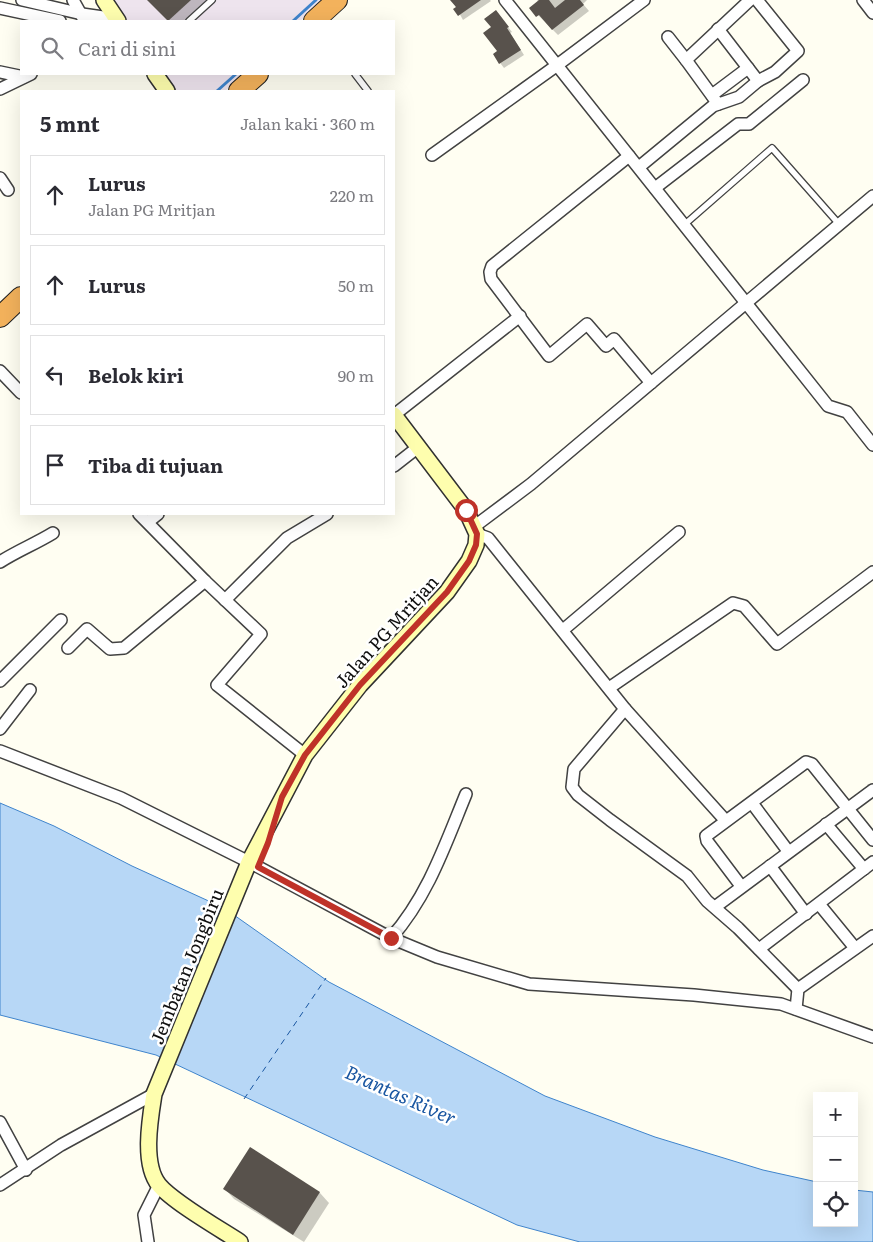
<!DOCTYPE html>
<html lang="id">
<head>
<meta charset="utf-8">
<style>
	body { margin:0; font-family:Literata,serif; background:#f7f7f7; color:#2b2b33 }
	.controls { position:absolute; right:15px; bottom:15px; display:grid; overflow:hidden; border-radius:0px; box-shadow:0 5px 20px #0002 }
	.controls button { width:45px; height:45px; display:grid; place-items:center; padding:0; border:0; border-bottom:1px solid #e1e1e2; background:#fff; color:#2b2b33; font:25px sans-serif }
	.stop { position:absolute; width:15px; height:15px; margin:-11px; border:4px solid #bf3228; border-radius:50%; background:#fff }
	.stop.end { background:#bf3228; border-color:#fff; box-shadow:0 1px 5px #0008 }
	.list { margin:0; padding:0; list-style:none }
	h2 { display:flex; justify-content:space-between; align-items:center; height:65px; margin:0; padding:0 20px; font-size:21px }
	h2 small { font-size:16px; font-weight:400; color:#7c7c81 }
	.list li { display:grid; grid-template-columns:32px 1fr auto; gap:15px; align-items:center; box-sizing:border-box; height:80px; margin:0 10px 10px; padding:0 10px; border:1px solid #e1e1e2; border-radius:0px }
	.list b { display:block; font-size:19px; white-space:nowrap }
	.list p { margin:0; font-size:16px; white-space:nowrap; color:#7c7c81 }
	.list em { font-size:16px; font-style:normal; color:#7c7c81 }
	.icon { flex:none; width:28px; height:28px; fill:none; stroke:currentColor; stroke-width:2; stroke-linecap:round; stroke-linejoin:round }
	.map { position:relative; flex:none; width:873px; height:1242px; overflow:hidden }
	.search { position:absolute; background:#fff; box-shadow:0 5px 20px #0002; left:20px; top:20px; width:375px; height:55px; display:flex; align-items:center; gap:12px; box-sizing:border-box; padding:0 18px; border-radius:0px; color:#7c7c81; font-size:19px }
	.panel { position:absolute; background:#fff; box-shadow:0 5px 20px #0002; left:20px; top:90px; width:375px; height:425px; border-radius:0px }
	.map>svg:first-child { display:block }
	.industrial { fill:#eee4ee }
	.water { fill:#b7d7f6; stroke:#3f84cc }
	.shadow { fill:#0003 }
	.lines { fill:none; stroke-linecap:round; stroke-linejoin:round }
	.stream { stroke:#3f84cc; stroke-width:3 }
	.ferry { stroke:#1956a1; stroke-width:1; stroke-dasharray:6 5; stroke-linecap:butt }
	.building { fill:#58524c }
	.lane-casing { stroke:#424242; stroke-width:8 }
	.street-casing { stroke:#424242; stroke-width:14 }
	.secondary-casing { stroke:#313131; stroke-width:18 }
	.highway-casing { stroke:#202020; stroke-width:22 }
	.lane { stroke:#fff; stroke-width:5.5 }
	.street { stroke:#fff; stroke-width:11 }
	.secondary { stroke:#fefeae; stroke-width:15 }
	.highway { stroke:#f3b25c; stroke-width:20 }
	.route { stroke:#bf3228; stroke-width:6 }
	.labels { text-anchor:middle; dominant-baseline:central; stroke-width:5; stroke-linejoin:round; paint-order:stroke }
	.street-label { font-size:18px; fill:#0f0f0f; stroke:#fff }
	.water-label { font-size:19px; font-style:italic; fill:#1956a1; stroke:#fff }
</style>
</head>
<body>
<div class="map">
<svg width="873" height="1242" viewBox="0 0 873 1242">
	<rect width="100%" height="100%" fill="#fffef2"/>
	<!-- industrial -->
	<g class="industrial">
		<polygon points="111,0 323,0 300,21 125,21"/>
		<polygon points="159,74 244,74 225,91 171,91"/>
	</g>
	<!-- water -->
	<polygon class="water" points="0,803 54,826 132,866 224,908 329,982 545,1096 655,1137 763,1170 817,1182 817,1223 854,1223 854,1190 873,1192 873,1242 580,1242 517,1225 156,1055 0,1015"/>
	<!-- shadow -->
	<g class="shadow">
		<polygon points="149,0 211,0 188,21 169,21"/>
		<polygon points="452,0 490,0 491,1 463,20"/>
		<polygon points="537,0 587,0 583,4 589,11 558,35 531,8 539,2"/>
		<polygon points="499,16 512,32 510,33 524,55 504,68 494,55 499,52 493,27"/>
		<polygon points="251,1149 320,1193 329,1203 304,1242 234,1199 225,1189"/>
	</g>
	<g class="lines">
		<!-- stream -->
		<g class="stream">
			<polyline points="293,21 316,0"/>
			<polyline points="217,91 236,74"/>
		</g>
		<!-- ferry -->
		<polyline class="ferry" points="244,1099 326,978"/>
	</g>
	<!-- building -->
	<g class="building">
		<polygon points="147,0 191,0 168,21"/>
		<polygon points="450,0 481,0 458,16 453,9 456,7"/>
		<polygon points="539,0 549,0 555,8 565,0 580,0 584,5 552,30 539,15 536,17 529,8"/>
		<polygon points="496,10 509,27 507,28 521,50 499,64 493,54 497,51 483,33 491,27 484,19"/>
		<polygon points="250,1147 320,1192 293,1235 223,1189"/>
	</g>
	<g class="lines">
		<defs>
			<g id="lane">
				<polyline points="189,21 212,0"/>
				<polyline points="355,74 368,91"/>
				<polyline points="684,225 772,148 839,224"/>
			</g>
			<g id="street">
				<polyline points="22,0 82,14 117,19"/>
				<polyline points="73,0 83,18"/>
				<polyline points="505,0 828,406 847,412 873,445"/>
				<polyline points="863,0 873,13"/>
				<polyline points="0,8 60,21"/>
				<polyline points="718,29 758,81 775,72 798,51 757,0"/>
				<polyline points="668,37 686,60"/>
				<polyline points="0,72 24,77"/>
				<polyline points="0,89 31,74"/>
				<polyline points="712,95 748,68"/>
				<polyline points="718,104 686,60 750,0"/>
				<polyline points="432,155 556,66 644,0"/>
				<polyline points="629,156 492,266 490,272 491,279 549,356 587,324 606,346 614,339 651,383"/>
				<polyline points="639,167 713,106 739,97 758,81"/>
				<polyline points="0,178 8,190"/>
				<polyline points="655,188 738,124 749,124 803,80"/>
				<polyline points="0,371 21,393"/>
				<polyline points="394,415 520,316"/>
				<polyline points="394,466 417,448"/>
				<polyline points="139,514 205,581 261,634 217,685 305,755"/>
				<polyline points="148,522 158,514"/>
				<polyline points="475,526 531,484 873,196"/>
				<polyline points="477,534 488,538 625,709 574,769 572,787 578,795 610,820 687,876 707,901 738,928 798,989"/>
				<path d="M0,562c17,-11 35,-18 53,-29"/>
				<polyline points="225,600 287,538 327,514"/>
				<polyline points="563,630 679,532"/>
				<polyline points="68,648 87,629 110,649 124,648 205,581"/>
				<polyline points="0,681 61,620"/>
				<polyline points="609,688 733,603 744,606 777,644 873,572"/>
				<polyline points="625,709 725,820"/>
				<polyline points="0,729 30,690"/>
				<polyline points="0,751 121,798 249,862 391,938 437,957 529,984 694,995 781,1004 873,1037"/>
				<polyline points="752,803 788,851"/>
				<polyline points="826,824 864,869"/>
				<polyline points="770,866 806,914"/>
				<polyline points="741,886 707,841 706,836 806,762 812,764 873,840"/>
				<polyline points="819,904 855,948"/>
				<polyline points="715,907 873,790"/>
				<path d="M391,938c37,-42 54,-93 75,-144"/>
				<polyline points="759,949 873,862"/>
				<polyline points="796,1009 798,989 873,936"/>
				<polyline points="0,1122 26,1170"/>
				<polyline points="0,1185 61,1145 154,1094"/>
				<polyline points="148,1242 144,1215 159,1185"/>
			</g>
			<g id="secondary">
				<polyline points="104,0 118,21"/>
				<polyline points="155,74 167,91"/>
				<path d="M240,1242c-20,-13 -67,-40 -81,-57 -17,-21 -9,-66 -5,-91l95,-232 56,-107 55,-70 87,-93 22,-31 7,-16 1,-11 -11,-24 -72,-95"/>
			</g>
			<g id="highway">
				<polyline points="314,21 337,0"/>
				<polyline points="239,91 258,74"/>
				<polyline points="0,317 21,297"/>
			</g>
		</defs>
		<!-- lane casing -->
		<use href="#lane" class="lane-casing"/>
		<!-- street casing -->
		<use href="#street" class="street-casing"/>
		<!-- secondary casing -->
		<use href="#secondary" class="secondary-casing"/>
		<!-- highway casing -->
		<use href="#highway" class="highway-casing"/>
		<!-- lane -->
		<use href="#lane" class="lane"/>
		<!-- street -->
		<use href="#street" class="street"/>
		<!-- secondary -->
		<use href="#secondary" class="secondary"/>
		<!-- highway -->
		<use href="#highway" class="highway"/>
	</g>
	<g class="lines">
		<!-- route -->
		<polyline class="route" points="391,938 258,867 268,843 282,797 305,755 360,685 447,592 469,561 476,545 477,534 466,510"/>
	</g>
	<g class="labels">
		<!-- street labels -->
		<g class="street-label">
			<text transform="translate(386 631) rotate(-48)">Jalan PG Mritjan</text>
			<text transform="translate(186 966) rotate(-68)">Jembatan Jongbiru</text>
		</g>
		<!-- water labels -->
		<g class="water-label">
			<text transform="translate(401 1094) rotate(24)">Brantas River</text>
		</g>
	</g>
</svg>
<div class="controls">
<button>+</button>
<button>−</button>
<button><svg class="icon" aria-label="locate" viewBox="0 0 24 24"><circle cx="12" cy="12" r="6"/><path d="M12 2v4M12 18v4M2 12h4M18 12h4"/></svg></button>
</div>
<div class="stop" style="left:466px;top:510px"></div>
<div class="stop end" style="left:391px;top:938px"></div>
<div class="search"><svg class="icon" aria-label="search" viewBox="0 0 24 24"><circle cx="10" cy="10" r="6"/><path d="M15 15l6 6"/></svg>Cari di sini</div>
<section class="panel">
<h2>5 mnt<small>Jalan kaki · 360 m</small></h2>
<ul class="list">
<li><svg class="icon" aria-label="ahead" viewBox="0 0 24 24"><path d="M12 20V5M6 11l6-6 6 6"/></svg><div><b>Lurus</b><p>Jalan PG Mritjan</p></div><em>220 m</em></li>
<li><svg class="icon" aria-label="ahead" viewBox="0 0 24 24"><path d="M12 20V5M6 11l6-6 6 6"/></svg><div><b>Lurus</b></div><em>50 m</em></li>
<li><svg class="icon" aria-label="left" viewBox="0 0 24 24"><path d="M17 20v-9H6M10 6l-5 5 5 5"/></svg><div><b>Belok kiri</b></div><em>90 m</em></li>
<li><svg class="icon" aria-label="arrive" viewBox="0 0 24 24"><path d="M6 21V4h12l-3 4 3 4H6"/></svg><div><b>Tiba di tujuan</b></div></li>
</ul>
</section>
</div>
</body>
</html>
